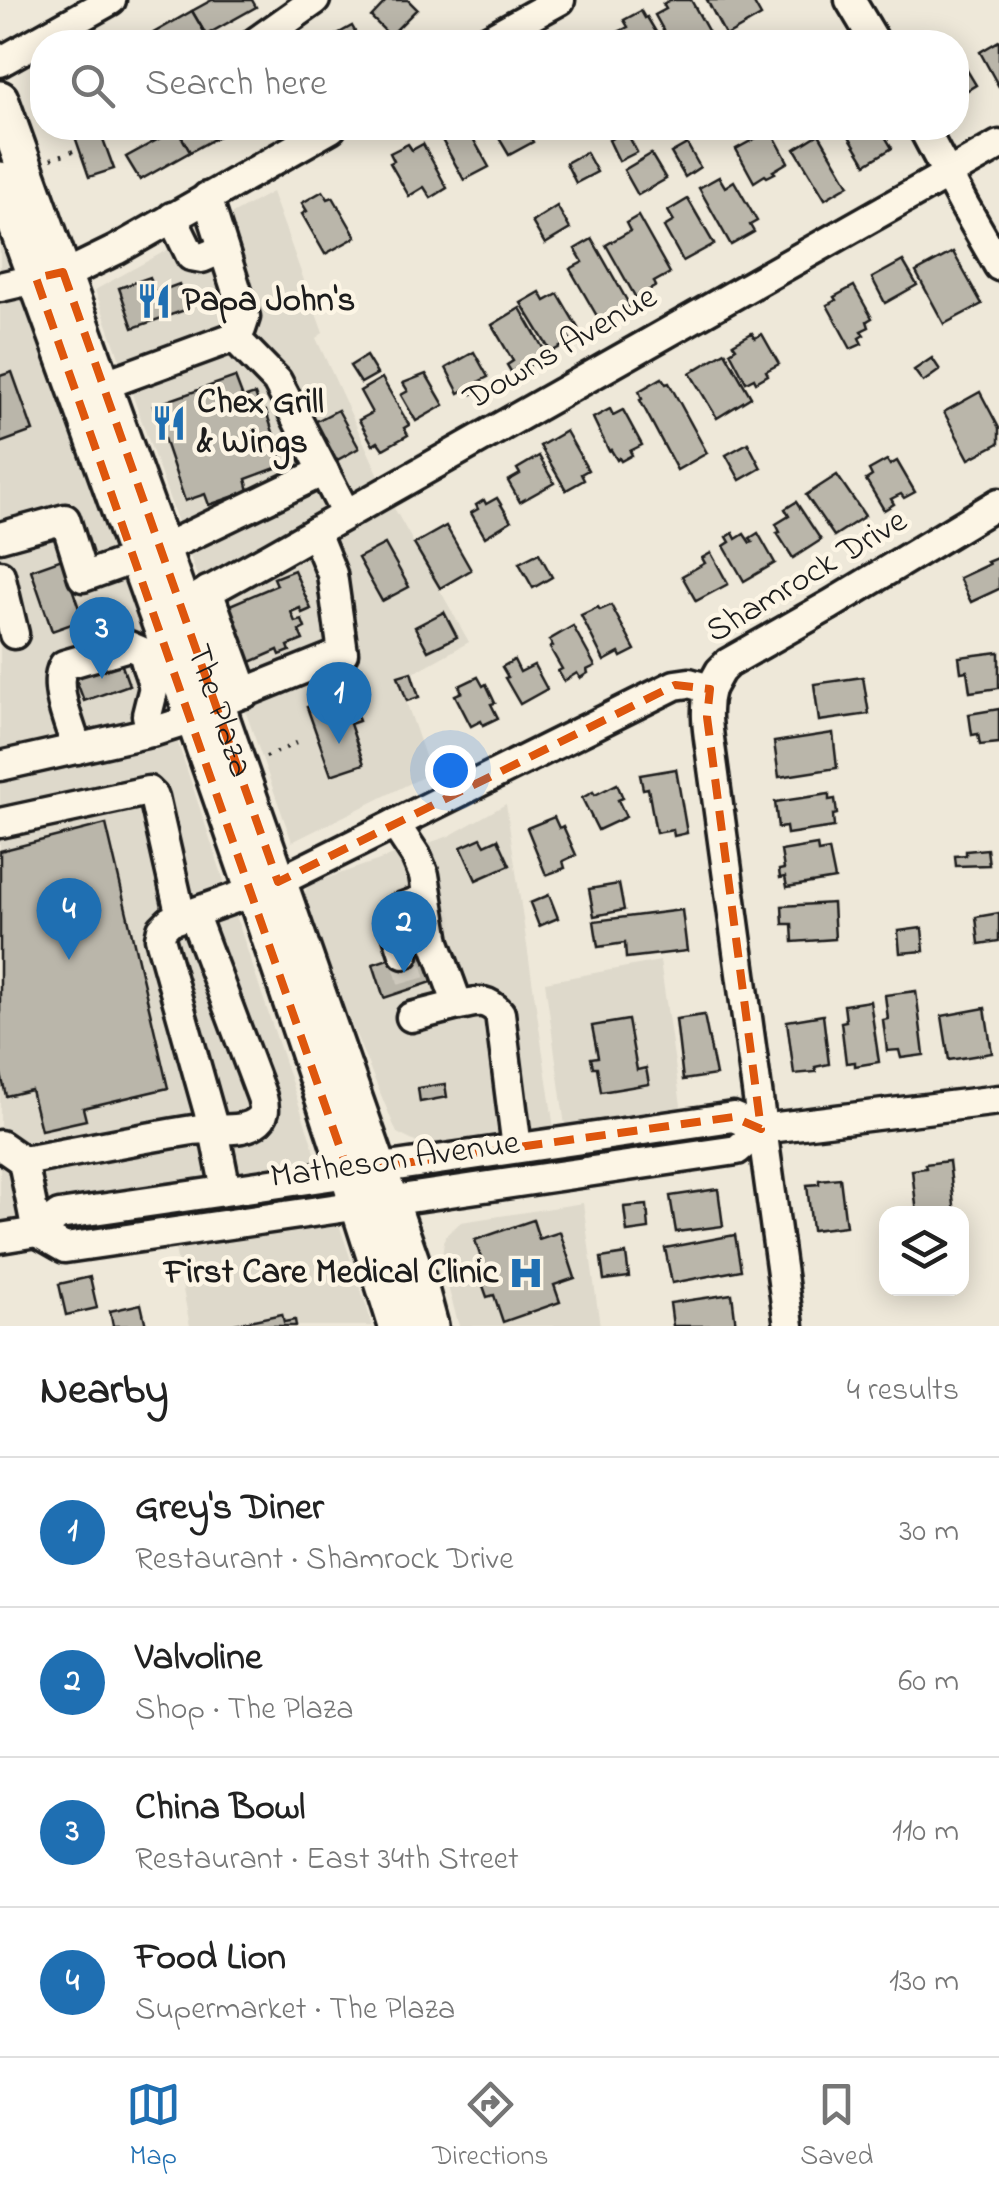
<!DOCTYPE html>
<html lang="en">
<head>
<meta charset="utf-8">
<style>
	body { margin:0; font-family:"Indie Flower",sans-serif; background:#f2f2f2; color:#222 }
	.controls { position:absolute; right:30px; bottom:30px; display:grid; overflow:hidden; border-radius:20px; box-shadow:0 5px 25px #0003 }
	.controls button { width:90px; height:90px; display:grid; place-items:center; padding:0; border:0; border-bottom:2px solid #e0e0e0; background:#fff; color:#222; font:50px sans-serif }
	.you { position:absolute; left:450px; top:770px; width:35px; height:35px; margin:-25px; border:8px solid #fff; border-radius:50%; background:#1a73e8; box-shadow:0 0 0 15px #1a73e833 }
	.badge { display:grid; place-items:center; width:65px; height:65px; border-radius:50%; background:#1f6fb2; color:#fff; font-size:32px; font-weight:700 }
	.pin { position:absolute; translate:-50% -82px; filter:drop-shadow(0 2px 5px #0008) }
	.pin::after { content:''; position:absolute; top:52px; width:35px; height:30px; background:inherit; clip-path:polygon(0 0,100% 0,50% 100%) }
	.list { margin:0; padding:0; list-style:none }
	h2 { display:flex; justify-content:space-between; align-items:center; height:130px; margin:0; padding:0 40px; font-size:42px }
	h2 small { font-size:32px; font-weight:400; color:#767676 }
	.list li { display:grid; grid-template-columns:65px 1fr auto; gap:30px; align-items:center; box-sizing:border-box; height:150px; padding:0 40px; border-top:2px solid #e0e0e0 }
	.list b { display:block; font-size:38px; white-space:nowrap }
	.list p { margin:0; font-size:32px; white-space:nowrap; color:#767676 }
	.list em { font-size:32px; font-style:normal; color:#767676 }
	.icon { flex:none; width:55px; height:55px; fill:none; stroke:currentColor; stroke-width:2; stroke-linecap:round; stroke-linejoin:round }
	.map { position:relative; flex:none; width:999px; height:1326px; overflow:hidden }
	.search { position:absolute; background:#fff; box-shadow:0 5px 25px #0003; left:30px; right:30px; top:30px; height:110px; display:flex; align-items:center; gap:25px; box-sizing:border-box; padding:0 35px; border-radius:40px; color:#767676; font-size:38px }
	.sheet { height:730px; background:#fff }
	nav { display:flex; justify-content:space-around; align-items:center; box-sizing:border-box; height:140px; border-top:2px solid #e0e0e0; background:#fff; font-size:28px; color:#767676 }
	nav a { display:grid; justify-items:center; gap:5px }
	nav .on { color:#1f6fb2 }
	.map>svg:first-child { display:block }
	.built { fill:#ded9cb }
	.building { fill:#bab6aa; stroke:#1c1c1c; stroke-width:2.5 }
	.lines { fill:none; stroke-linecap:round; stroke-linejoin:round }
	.minor-tunnel { stroke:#cec9bd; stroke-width:28; stroke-dasharray:28 14; stroke-linecap:butt }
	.minor-casing { stroke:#1c1c1c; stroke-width:35 }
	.major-casing { stroke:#1c1c1c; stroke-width:42 }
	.path { stroke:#1c1c1c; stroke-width:4; stroke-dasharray:2.5 8; stroke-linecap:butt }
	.minor { stroke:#fcf5e5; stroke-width:28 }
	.major { stroke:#fcf5e5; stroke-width:35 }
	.marked { fill:none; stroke:#de560d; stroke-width:8; stroke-dasharray:20 12; stroke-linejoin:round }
	.labels { text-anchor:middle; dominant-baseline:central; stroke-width:9; stroke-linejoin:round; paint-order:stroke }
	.poi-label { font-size:35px; font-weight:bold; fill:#1c1c1c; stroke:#fcf5e5; text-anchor:start }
	.street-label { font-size:35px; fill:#1c1c1c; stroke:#fcf5e5 }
</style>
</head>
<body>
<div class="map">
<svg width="999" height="1326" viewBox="0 0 999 1326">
	<rect width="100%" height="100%" fill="#eee8d9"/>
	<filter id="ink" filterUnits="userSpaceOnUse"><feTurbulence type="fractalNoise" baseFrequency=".01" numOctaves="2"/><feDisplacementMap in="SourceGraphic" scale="20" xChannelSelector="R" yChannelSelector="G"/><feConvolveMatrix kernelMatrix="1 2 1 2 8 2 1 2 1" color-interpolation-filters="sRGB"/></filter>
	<g filter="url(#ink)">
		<!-- built -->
		<g class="built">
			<polygon points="272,192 323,333 316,338 393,506 469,642 399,681 431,773 292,842 95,290"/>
			<polygon points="0,211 368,1311 372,1326 190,1326 167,1207 0,1228"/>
			<polygon points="506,804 554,1128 423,1146 397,1133 303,909 301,897 310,884 449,836"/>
			<polygon points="660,961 682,1112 565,1126 545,982"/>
			<polygon points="583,1203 600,1326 459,1326 441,1262 445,1236 461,1222"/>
		</g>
		<!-- building -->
		<g class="building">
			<polygon points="212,0 252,0 256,7 206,35 192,11"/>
			<polygon points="387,0 408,0 417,9 390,36 371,17"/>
			<polygon points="670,0 691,0 712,38 708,39 710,42 670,42 655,15 666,9 663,4"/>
			<polygon points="707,0 752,0 761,16 726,36"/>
			<polygon points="192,11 206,35 192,42 145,42 143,39"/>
			<polygon points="641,11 645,18 647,17 662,42 624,42 618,32 628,27 624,20"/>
			<polygon points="352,26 361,42 323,42"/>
			<polygon points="999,41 999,87 980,52"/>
			<polygon points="956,52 976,85 956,97"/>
			<polygon points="72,128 99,128 114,169 89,177"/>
			<polygon points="179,128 234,128 190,152 177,129"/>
			<polygon points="439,128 467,128 489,167 464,180 436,129"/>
			<polygon points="493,128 525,128 533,142 509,155"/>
			<polygon points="844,128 880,128 892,148 866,164"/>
			<polygon points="177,129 190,152 140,180 126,157"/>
			<polygon points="771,130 788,162 773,171 775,173 767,177 765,175 754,182 736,149"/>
			<polygon points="626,131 637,152 619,161 609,140"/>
			<polygon points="819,134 849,185 825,199 795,149"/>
			<polygon points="408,144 412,150 423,144 447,188 431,198 424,187 409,196 390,163 394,161 390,153"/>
			<polygon points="687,144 700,167 685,177 671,153"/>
			<polygon points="586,152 597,172 576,183 566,163"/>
			<polygon points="651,154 666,179 638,195 624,170"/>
			<polygon points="719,177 725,187 734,181 757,221 750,225 754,232 731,245 699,188"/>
			<polygon points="323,191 328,199 333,197 356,237 325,254 302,214 307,211 302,203"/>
			<polygon points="688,199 714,244 683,261 664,227 674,221 668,211"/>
			<polygon points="557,206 570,229 545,244 532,222"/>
			<polygon points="638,216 670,273 654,282 656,286 636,298 606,245 630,231 626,223"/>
			<polygon points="592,239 630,306 601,323 570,269 583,262 575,249"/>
			<polygon points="953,252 982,304 944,324 916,272"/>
			<polygon points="903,261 917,285 885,303 872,278"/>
			<polygon points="150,277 155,293 179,284 188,309 133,328 119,288"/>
			<polygon points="854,286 872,318 867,321 869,327 861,331 864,335 859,338 862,344 851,349 827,305 836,300 834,297"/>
			<polygon points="540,292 545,301 558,294 578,328 567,334 571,341 551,352 521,303"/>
			<polygon points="520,308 547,355 513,375 507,365 513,361 492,325"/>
			<polygon points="752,333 755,338 762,334 779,364 766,371 768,375 756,382 754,378 746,382 730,352 736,348 733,344"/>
			<polygon points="474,352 488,377 480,381 484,387 472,394 468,388 459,393 446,368"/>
			<polygon points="725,352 751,397 717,418 690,373"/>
			<polygon points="366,356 377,374 361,383 350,366"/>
			<polygon points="932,358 940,370 923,382 914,370"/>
			<polygon points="12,372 33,431 0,443 0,376"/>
			<polygon points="426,374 444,405 416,421 401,395 408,391 403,383"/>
			<polygon points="235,377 243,398 255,394 262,413 266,411 284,465 246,479 249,491 209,505 205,494 185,501 153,406"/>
			<polygon points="382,378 409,425 404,428 408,435 383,449 378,442 373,445 359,420 372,413 360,391"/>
			<polygon points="662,378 666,384 669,383 707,453 677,470 640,400 642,399 639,391"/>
			<polygon points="980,392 999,428 999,443 969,459 944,412"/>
			<polygon points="610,409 613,415 623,410 642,445 630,451 632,455 621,461 619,458 617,460 611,450 609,451 593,418"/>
			<polygon points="338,410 359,448 330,464 309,425"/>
			<polygon points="566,431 588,470 581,474 584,480 566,490 540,446"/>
			<polygon points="748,443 761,468 740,480 726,455"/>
			<polygon points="539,456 554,483 520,502 508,481 520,474 517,469"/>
			<polygon points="887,460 890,465 897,461 915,492 904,498 901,494 891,499 894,504 884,510 866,480 872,476 869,470"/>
			<polygon points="837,475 865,516 834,536 806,495"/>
			<polygon points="497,498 511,521 485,537 471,513 478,509 476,505 484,500 486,504"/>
			<polygon points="796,502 821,540 793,558 777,533 780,532 776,524 789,516 785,509"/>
			<polygon points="446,526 471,570 440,588 414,544"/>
			<polygon points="733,533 736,539 744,534 750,543 753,542 750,538 758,533 775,563 744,581 724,546 730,542 727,537"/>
			<polygon points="385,544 409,587 382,601 358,558"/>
			<polygon points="539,553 552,577 533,588 519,563"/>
			<polygon points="711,553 728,584 696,601 682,576 705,563 702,558"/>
			<polygon points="999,557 999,589 971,602 959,578 989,564 987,562"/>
			<polygon points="62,559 83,620 52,631 31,570"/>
			<polygon points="294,570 311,609 302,613 300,608 291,612 295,622 302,620 305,628 299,631 303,640 288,646 290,651 280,655 278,650 248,663 227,615 230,605 277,585 274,578"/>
			<polygon points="611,605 635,650 621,657 619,653 604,661 581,615 598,607 600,610"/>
			<polygon points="444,612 457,637 428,651 415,627"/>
			<polygon points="573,626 595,666 587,670 588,673 580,678 577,673 564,681 558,671 562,669 550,648 553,646 549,640"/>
			<polygon points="999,652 999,688 970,692 967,671 961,672 959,657"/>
			<polygon points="119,657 129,685 84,701 74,674"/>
			<polygon points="514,660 520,672 534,665 547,689 520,704 505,678 508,677 502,667"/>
			<polygon points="411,672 419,697 407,701 398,676"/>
			<polygon points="478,677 483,686 486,684 495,703 491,704 498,718 483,725 481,721 471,726 455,695 462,692 459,686"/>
			<polygon points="863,677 869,714 819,721 814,684"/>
			<polygon points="339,696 345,710 354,707 359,721 350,724 364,764 331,775 307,707"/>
			<polygon points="999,709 999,743 980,745 978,734 972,735 969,714"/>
			<polygon points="833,733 837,768 779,777 774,742"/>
			<polygon points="676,769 687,833 674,836 673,830 656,833 648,788 643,789 640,775"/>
			<polygon points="617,784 623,798 618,800 626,817 598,830 582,798 593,792 595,795"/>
			<polygon points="829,794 829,800 835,799 837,814 833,815 834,827 787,834 786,827 778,828 775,802"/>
			<polygon points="554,817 559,828 563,826 576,855 563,861 565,868 546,875 527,828"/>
			<polygon points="106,824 168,1088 83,1108 86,1120 41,1130 31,1090 6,1096 0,1070 0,851"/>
			<polygon points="481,838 485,845 498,839 510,865 476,880 461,847"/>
			<polygon points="817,845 818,852 829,850 835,879 787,887 785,877 780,878 779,870 784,869 781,851"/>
			<polygon points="987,849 989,865 956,866 955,856 966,855 966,851"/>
			<polygon points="619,884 624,910 594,916 589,889"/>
			<polygon points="549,895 558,918 539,926 530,903"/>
			<polygon points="833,903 835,939 793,942 792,924 783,924 782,906"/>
			<polygon points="682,910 687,951 626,958 625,943 598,947 594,921"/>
			<polygon points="999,913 999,941 979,944 976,917"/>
			<polygon points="922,928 924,951 900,953 898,931"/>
			<polygon points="424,947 435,981 384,998 373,964"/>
			<polygon points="916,991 924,1055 901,1058 899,1050 887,1051 883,1020 888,1019 885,995"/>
			<polygon points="870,1001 879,1062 855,1066 855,1062 846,1063 841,1022 846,1021 844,1005"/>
			<polygon points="985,1008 992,1053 949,1060 942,1016"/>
			<polygon points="704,1015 716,1075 683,1080 676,1019"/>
			<polygon points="823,1015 829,1064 815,1067 816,1072 794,1074 787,1021"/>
			<polygon points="628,1020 637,1070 646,1068 649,1084 601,1092 597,1067 593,1067 591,1058 598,1057 592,1026"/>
			<polygon points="445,1084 447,1097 420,1102 418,1088"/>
			<polygon points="949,1161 955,1214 917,1214 912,1170 926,1168 925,1164"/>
			<polygon points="840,1178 846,1226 812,1230 807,1185 819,1184 819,1180"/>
			<polygon points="718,1189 723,1226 676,1232 670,1196"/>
			<polygon points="647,1205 649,1229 627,1232 624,1207"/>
			<polygon points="533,1220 539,1239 560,1232 575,1278 554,1285 560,1302 503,1322 494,1295 487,1297 477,1269 484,1267 475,1240"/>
			<polygon points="735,1235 741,1270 672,1283 665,1248"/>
			<polygon points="626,1254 629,1277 604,1280 601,1258"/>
			<polygon points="90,1277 97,1308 66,1315 59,1284"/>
			<polygon points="732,1294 736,1326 673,1326 670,1303"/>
			<polygon points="141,1304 146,1326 113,1326 110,1311"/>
			<polygon points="282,1314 284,1322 295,1320 296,1326 225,1326"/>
		</g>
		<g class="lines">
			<!-- minor-tunnel -->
			<polyline class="minor-tunnel" points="404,954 414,988"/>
			<defs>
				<g id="minor">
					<polyline points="850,0 875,42"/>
					<polyline points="256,42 315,0"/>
					<polyline points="484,42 560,0"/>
					<polyline points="0,62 111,0"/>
					<polyline points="923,128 964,205 999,266"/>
					<polyline points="172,217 191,256 202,258 223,249"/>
					<polyline points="0,287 77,269 116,250 331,128"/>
					<polyline points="234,337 277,381 346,514"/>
					<polyline points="103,385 234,337 241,329 245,317 207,197"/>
					<polyline points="0,537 65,519 83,577 162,549 324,471"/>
					<polyline points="0,575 14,634"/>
					<polyline points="208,591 245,693"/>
					<polyline points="164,612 182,606 269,558 999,145"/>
					<polyline points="147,666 154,687 147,715 151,732"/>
					<path d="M710,689c-6,21 -2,42 1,64l78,573"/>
					<polyline points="216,704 343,653 332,574 315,532"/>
					<path d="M77,749c-6,-22 -26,-64 -13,-84l65,-19 14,6 4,14 27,-8"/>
					<polyline points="0,766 155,731 212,713"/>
					<polyline points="0,823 148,791 154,797 181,917"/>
					<path d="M395,824l21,32 8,19 11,67 23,63c20,-3 27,-8 42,8l17,135"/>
					<polyline points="278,882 675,685 689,683 710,689 720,671 728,663 830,605 999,503"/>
					<polyline points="404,954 394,923 394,915 398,909 427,898"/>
					<polyline points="411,1017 458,1005"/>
					<polyline points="0,1145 23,1161 37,1232"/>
					<path d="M23,1161c56,-10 113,-22 170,-31 20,-3 44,4 62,-7 11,-7 10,-15 7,-26l-69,-184"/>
					<polyline points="226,1190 214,1130 160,938 162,929 170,921 255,891"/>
					<polyline points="37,1232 65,1248 737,1150 761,1129"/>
					<polyline points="0,1238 37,1232 59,1215 733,1117 761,1129 999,1100"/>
				</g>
				<g id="major">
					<path id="s1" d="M0,99l162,450 255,729 13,48"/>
					<path d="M0,180c139,380 276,760 397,1146"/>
				</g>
			</defs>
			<!-- minor casing -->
			<use href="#minor" class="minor-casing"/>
			<!-- major casing -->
			<use href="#major" class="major-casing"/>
			<!-- path -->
			<g class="path">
				<polyline points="51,159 79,149"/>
				<polyline points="266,757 301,741"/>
			</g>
			<!-- minor -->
			<use href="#minor" class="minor"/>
			<!-- major -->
			<use href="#major" class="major"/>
		</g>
	</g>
	<!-- marked area -->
	<path class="marked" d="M63,272l215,610 397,-197 35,4 -3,28 54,412 -28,-12 -385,54 -312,-893z"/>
	<!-- icons -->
	<defs>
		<symbol id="restaurant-bare" viewBox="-9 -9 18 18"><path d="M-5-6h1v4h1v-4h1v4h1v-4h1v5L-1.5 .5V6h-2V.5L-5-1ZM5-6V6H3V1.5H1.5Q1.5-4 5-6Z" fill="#1f6fb2" stroke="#fcf5e5" stroke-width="2.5" paint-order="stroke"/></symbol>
		<symbol id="hospital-bare" viewBox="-9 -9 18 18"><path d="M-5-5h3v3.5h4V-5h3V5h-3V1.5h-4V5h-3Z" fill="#1f6fb2" stroke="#fcf5e5" stroke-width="2.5" paint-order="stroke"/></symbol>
	</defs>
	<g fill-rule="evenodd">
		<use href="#restaurant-bare" x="129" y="276" width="50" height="50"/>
		<use href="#restaurant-bare" x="144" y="398" width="50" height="50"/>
		<use href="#hospital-bare" x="501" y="1248" width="50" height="50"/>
	</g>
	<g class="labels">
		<!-- poi labels -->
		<g class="poi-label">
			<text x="182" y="301">Papa John's</text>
			<text x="197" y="403">Chex Grill<tspan x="197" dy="40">&amp; Wings</tspan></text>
			<text x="498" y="1273" text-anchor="end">First Care Medical Clinic</text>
		</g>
		<!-- street labels -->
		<g class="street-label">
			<text transform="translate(561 349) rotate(-30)">Downs Avenue</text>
			<text transform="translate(807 577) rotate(-31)">Shamrock Drive</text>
			<text stroke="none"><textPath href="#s1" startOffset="650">The Plaza</textPath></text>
			<text transform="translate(395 1161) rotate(-8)">Matheson Avenue</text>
		</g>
	</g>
</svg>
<div class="controls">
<button><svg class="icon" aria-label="layers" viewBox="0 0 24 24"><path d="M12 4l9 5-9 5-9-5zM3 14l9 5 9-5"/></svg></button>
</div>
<div class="you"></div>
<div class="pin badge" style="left:339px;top:744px">1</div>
<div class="pin badge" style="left:404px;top:973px">2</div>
<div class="pin badge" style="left:102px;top:679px">3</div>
<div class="pin badge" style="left:69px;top:960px">4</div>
<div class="search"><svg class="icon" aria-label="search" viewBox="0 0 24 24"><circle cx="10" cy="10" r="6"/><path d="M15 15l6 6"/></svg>Search here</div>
</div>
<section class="sheet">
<h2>Nearby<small>4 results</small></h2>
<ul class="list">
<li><span class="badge">1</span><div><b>Grey's Diner</b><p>Restaurant · Shamrock Drive</p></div><em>30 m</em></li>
<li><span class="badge">2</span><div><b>Valvoline</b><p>Shop · The Plaza</p></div><em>60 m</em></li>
<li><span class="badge">3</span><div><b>China Bowl</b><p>Restaurant · East 34th Street</p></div><em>110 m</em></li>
<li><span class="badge">4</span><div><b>Food Lion</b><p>Supermarket · The Plaza</p></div><em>130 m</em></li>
</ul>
</section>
<nav>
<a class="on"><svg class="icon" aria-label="map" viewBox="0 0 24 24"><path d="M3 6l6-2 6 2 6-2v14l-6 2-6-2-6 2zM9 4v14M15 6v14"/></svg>Map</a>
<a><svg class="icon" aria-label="directions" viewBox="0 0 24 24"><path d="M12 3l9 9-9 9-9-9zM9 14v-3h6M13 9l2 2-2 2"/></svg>Directions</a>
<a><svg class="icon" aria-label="saved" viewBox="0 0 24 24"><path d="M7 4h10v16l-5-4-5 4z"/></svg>Saved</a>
</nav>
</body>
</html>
